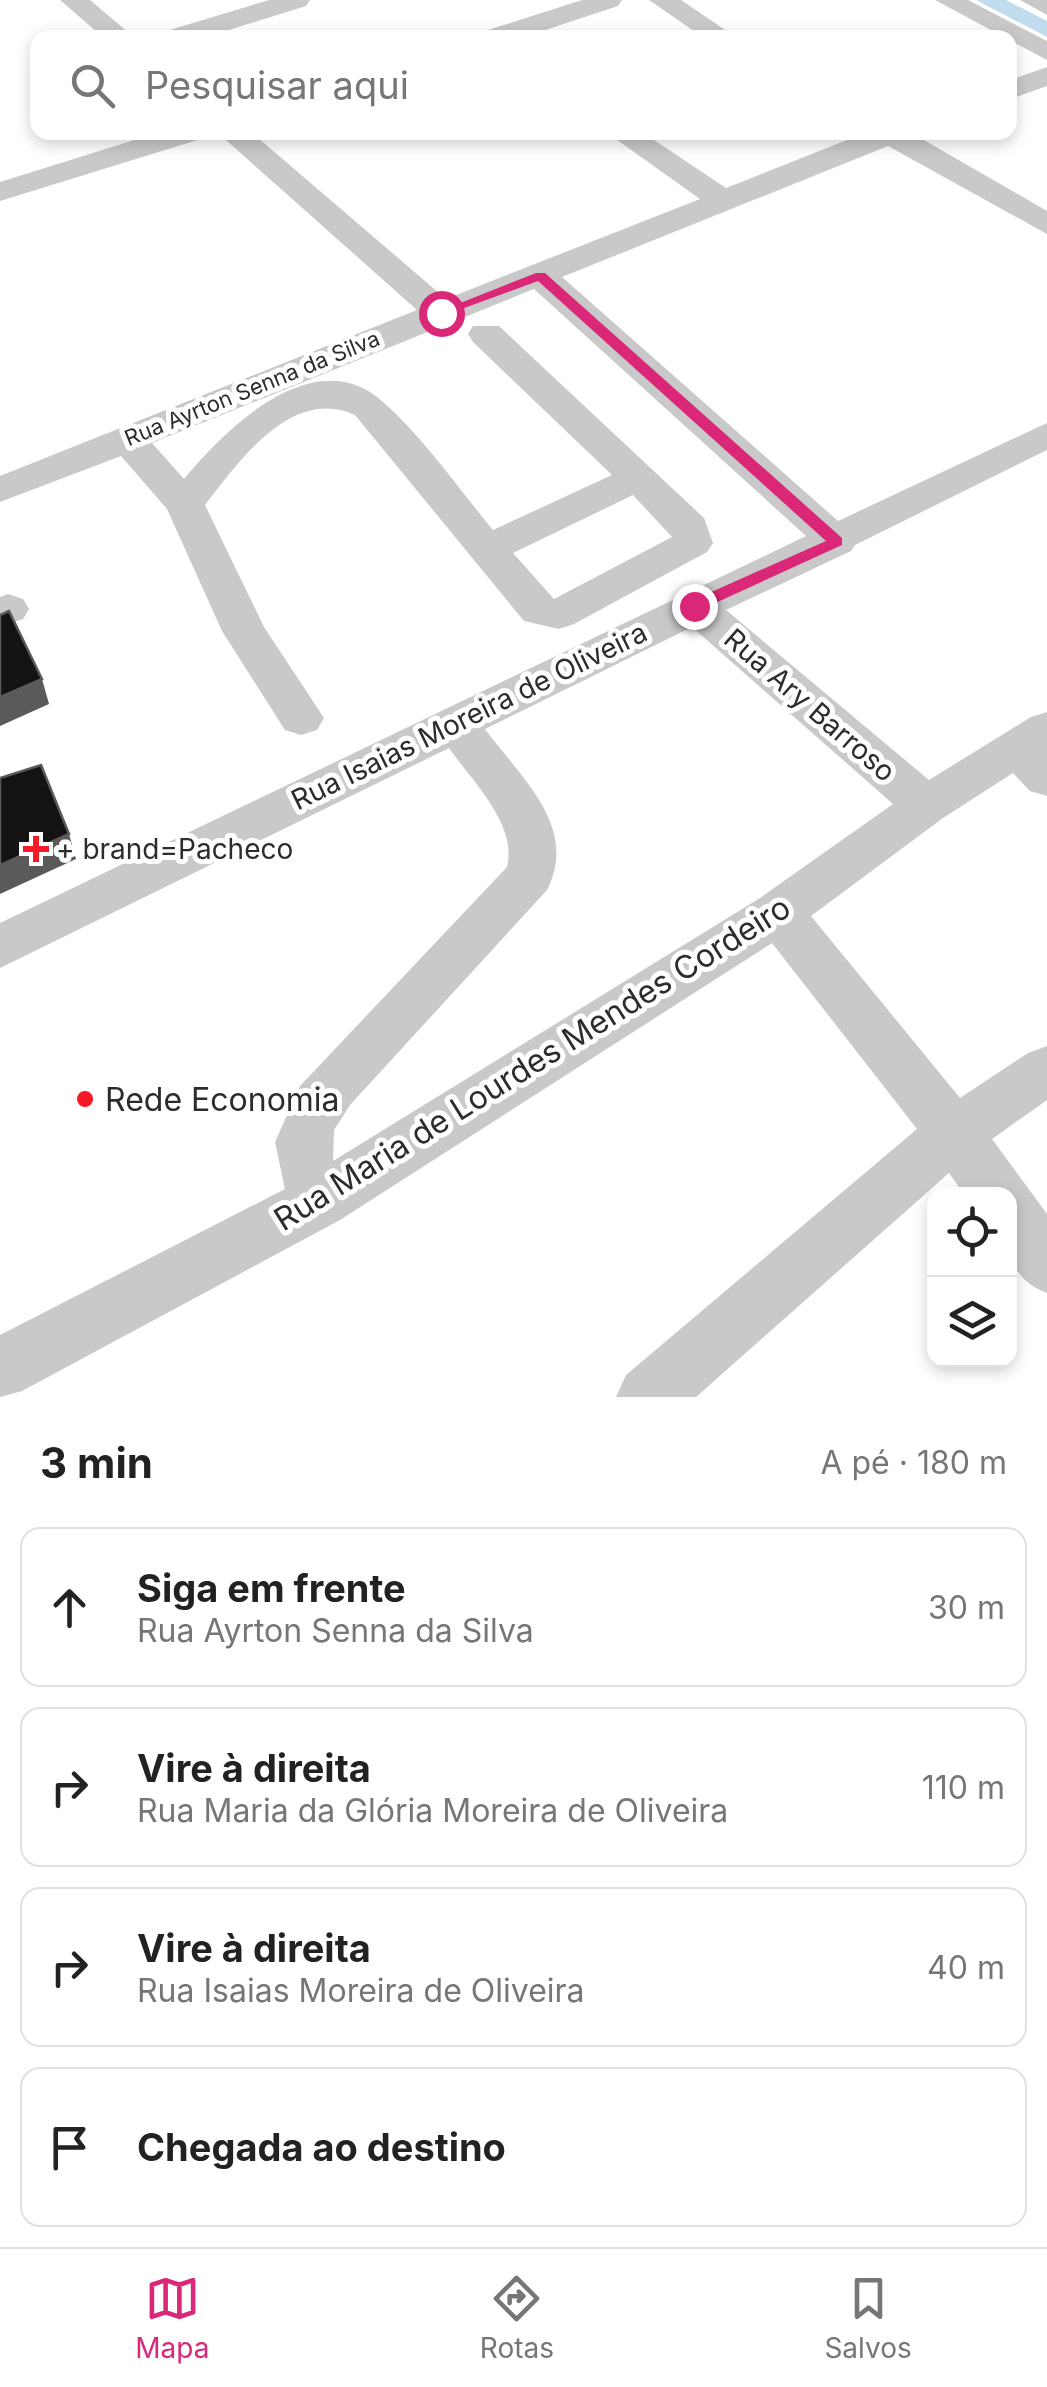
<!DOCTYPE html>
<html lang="pt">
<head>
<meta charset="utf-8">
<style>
	body { margin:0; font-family:Inter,sans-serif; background:#f2f2f2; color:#222 }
	.controls { position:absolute; right:30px; bottom:30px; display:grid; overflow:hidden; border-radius:20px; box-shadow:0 5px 15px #0003 }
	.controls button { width:90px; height:90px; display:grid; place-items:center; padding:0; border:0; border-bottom:2px solid #e0e0e0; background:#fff; color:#222; font:50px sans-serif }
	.stop { position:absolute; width:30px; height:30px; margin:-22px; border:8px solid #db2777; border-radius:50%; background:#fff }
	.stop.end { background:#db2777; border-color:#fff; box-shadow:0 2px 10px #0008 }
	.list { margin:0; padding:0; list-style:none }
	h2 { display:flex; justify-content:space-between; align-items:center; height:130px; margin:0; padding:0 40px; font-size:42px }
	h2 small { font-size:32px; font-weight:400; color:#767676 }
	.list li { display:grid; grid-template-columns:65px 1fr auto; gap:30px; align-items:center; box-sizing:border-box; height:160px; margin:0 20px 20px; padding:0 20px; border:2px solid #e0e0e0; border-radius:20px }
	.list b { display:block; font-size:38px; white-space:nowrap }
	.list p { margin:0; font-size:32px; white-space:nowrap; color:#767676 }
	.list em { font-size:32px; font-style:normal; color:#767676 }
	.icon { flex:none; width:55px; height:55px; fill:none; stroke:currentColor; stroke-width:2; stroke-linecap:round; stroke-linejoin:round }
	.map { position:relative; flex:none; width:1047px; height:1397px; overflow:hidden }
	.search { position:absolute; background:#fff; box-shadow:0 5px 15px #0003; left:30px; right:30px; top:30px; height:110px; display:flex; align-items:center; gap:25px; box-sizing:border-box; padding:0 35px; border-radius:20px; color:#767676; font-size:38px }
	.sheet { height:850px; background:#fff }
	nav { display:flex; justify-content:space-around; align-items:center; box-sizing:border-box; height:140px; border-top:2px solid #e0e0e0; background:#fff; font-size:28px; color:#767676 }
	nav a { display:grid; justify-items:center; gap:5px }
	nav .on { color:#db2777 }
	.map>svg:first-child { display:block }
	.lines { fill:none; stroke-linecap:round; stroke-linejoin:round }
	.canal { fill:#c1dcee; fill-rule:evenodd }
	.minor { fill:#c9c9c9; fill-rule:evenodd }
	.shaded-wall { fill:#5a5a5a }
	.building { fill:#131313; stroke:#5a5a5a; stroke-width:2.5 }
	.route { fill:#db2777 }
	.poi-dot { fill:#f61a28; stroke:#fff; stroke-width:4 }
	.labels { text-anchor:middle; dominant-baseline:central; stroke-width:10; stroke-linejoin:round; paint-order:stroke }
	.far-street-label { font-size:22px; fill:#2c2c2c; stroke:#fff }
	.street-label { font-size:28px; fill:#2c2c2c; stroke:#fff }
	.poi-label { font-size:28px; fill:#2c2c2c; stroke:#fff; text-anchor:start }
	.near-street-label { font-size:32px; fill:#2c2c2c; stroke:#fff }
	.near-poi-label { font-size:32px; fill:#2c2c2c; stroke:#fff; text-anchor:start }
</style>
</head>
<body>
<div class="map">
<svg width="1047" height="1397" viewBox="0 0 1047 1397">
	<rect width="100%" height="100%" fill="#fff"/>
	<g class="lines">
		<!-- canal -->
		<polygon class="canal" points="976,0 1006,0 1047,21 1047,37"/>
		<!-- minor -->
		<g class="minor">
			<polygon points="60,0 90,0 135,38 104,38"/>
			<polygon points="269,0 310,0 306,6 203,38 160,38 163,32"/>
			<polygon points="582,0 622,0 618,6 521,38 479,38 482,32"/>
			<polygon points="649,0 681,0 737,38 704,38"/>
			<polygon points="935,0 968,0 1047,41 1047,60"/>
			<polygon points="1020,0 1047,0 1047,15"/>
			<polygon points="1047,67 1047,86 1010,99 1010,80"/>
			<polygon points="160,132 208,132 204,138 0,201 0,182"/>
			<path d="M217,132h34l195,167 254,-100 -94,-67h36l84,56 141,-56h43l137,79v23l-159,-88 -326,131 276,244 209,-98v27l-192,95 -4,6 -125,59 203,170 102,-63 16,-5v84l-17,-5 -17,-18 -70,45 -132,98 149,182 68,-45 19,-7v54l-55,39 55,75v79c-48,-19 -37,-54 -37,-99h-46l-15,-21 -253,224h-80l10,-22 291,-246 -145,-186 -432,277 -318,171 -22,6v-62l285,-146 -10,-47 25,-56 207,-219c11,-42 -35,-86 -58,-119l-449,220v-45l806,-387 -272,-247 -382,154 32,36c41,-50 131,-139 199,-77 41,36 75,86 110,128l119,-55 -139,-133 -5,-8 5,-8h26l205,192 9,25 -6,9 -133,72 -15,5 -35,-8 -169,-206c-63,-29 -115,45 -150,90l59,122 60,91 -7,12 -16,5 -16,-5 -63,-99 -55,-122 -46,-53 -121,46v-26l417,-166zM633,495l39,42 -118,62 -41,-46zM692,627l201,177 -133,94 -427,263 1,-31 16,-25 197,-215c32,-63 -25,-111 -62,-161z"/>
			<polygon points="8,594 23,599 29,609 23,619 0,627 0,597"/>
		</g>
	</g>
	<!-- shaded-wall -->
	<g class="shaded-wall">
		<polygon points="42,679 49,704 0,726 0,697"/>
		<polygon points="69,834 76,859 0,894 0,865"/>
	</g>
	<!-- building -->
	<g class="building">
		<polygon points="9,611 42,679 0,697 0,615"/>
		<polygon points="41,765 69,834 0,865 0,778"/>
	</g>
	<!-- route -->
	<polygon class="route" points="536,273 545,273 842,538 842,545 700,610 689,610 689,602 826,541 538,281 445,315 435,313"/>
	<!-- markers -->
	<g class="poi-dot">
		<path d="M31 834h10v10h10v10h-10v10h-10v-10h-10v-10h10z"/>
		<circle cx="85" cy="1099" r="10"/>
	</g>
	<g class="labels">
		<!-- far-street labels -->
		<g class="far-street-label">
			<text transform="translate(252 388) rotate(-22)">Rua Ayrton Senna da Silva</text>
		</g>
		<!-- street labels -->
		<g class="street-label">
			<text transform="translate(810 705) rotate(41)">Rua Ary Barroso</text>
			<text transform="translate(469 716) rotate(-26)">Rua Isaias Moreira de Oliveira</text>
		</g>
		<!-- poi labels -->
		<g class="poi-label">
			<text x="56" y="849">+ brand=Pacheco</text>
		</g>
		<!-- near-street labels -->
		<g class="near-street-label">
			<text transform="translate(532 1063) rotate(-32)">Rua Maria de Lourdes Mendes Cordeiro</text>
		</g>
		<!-- near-poi labels -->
		<g class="near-poi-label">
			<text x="105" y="1099">Rede Economia</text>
		</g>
	</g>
</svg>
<div class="controls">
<button><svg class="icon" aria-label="locate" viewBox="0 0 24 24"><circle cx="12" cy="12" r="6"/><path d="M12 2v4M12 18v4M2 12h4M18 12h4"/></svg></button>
<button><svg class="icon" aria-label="layers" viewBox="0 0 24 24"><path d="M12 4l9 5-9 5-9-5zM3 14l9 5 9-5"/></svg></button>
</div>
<div class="stop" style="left:441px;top:313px"></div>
<div class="stop end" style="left:694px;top:606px"></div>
<div class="search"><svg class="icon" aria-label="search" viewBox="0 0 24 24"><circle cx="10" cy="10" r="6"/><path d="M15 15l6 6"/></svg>Pesquisar aqui</div>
</div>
<section class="sheet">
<h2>3 min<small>A pé · 180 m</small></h2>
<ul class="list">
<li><svg class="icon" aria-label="ahead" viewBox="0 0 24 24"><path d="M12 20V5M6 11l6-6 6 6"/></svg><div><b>Siga em frente</b><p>Rua Ayrton Senna da Silva</p></div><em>30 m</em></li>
<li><svg class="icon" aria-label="right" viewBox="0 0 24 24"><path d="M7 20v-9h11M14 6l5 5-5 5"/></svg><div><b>Vire à direita</b><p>Rua Maria da Glória Moreira de Oliveira</p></div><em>110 m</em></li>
<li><svg class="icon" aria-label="right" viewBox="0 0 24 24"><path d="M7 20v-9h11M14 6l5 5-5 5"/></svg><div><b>Vire à direita</b><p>Rua Isaias Moreira de Oliveira</p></div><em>40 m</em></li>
<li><svg class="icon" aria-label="arrive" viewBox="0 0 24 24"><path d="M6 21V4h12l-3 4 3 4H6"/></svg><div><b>Chegada ao destino</b></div></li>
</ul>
</section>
<nav>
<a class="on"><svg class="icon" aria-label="map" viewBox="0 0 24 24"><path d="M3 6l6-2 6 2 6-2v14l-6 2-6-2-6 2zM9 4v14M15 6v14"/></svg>Mapa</a>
<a><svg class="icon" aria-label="directions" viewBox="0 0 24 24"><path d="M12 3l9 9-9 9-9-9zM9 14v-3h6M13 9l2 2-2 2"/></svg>Rotas</a>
<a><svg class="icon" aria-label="saved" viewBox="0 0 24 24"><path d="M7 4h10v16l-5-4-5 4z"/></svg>Salvos</a>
</nav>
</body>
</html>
